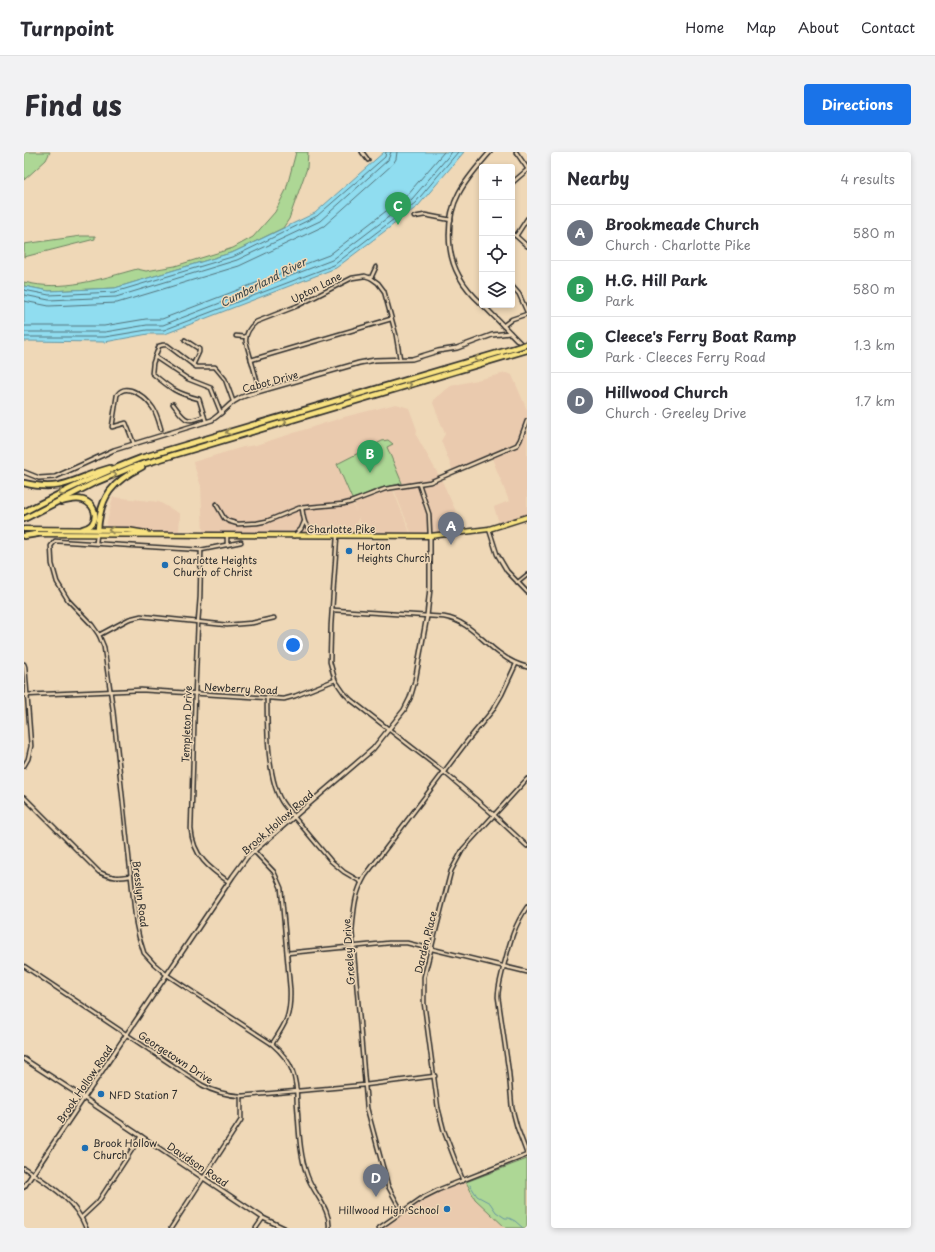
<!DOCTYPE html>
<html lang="en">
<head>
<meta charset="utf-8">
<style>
	body { margin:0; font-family:"Playpen Sans",sans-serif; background:#f2f2f3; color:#2b2b33 }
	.controls { position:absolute; right:12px; top:12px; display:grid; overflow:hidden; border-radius:4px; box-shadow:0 2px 6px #0003 }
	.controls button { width:36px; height:36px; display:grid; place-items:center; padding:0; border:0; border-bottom:1px solid #e1e1e2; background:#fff; color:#2b2b33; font:20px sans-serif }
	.you { position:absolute; left:269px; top:493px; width:14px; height:14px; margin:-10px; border:3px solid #fff; border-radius:50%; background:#1a73e8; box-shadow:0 0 0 6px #1a73e833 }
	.badge { display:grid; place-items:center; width:26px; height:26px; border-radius:50%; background:#1a73e8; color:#fff; font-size:13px; font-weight:700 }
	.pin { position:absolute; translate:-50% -33px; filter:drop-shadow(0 1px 2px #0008) }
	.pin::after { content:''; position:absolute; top:21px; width:14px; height:12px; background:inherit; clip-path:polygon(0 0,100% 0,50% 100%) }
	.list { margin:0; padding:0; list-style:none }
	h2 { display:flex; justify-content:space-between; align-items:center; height:52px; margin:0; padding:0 16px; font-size:17px }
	h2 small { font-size:13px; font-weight:400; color:#7c7c81 }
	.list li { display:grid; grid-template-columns:26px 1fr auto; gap:12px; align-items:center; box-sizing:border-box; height:56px; padding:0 16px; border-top:1px solid #e1e1e2 }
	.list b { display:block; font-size:15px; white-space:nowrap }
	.list p { margin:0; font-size:13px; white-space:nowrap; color:#7c7c81 }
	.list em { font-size:13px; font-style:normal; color:#7c7c81 }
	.icon { flex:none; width:22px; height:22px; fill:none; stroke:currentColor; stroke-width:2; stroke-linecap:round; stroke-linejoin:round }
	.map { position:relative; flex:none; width:503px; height:1076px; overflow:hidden; border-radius:4px }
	header { display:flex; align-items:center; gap:24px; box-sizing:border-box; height:56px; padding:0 20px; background:#fff; border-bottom:1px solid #e1e1e2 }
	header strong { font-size:19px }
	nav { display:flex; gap:22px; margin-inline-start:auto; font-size:14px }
	.intro { display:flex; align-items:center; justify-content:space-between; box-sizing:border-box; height:96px; padding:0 24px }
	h1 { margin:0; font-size:28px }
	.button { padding:10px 18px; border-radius:4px; background:#1a73e8; color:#fff; font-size:14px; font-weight:700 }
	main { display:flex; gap:24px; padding:0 24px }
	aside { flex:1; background:#fff; border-radius:4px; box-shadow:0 2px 6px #0003 }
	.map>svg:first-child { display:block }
	.built { fill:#eacaae }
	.green { fill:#add795; stroke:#6c8160 }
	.water { fill:#90ddf0; stroke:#6896a1 }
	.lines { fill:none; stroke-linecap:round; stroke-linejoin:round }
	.shore { stroke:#53727a; stroke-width:1 }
	.stream { stroke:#6896a1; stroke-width:1 }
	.street-casing { stroke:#2b2b2b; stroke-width:5.5 }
	.secondary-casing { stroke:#2b2b2b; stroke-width:6 }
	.primary-casing { stroke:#2b2b2b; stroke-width:7 }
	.highway-casing { stroke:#2b2b2b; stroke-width:8 }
	.street { stroke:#efd8b7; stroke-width:2.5 }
	.secondary { stroke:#efd8b7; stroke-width:3 }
	.primary { stroke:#f8e281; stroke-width:4 }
	.highway { stroke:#f8e281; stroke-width:4.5 }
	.highway-bridge-casing { stroke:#2b2b2b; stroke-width:8; stroke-linecap:butt }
	.highway-bridge { stroke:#f8e281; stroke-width:4.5 }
	.oneway { stroke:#928656 }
	.poi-dot { fill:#1f6fb2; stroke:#efd8b7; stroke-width:1.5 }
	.labels { text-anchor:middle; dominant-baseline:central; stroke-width:3; stroke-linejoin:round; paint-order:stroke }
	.street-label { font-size:10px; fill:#2b2b2b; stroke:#efd8b7 }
	.poi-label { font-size:10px; fill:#2b2b2b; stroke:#efd8b7; text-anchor:start }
	.water-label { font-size:11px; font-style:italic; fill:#3a4649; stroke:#efd8b7 }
</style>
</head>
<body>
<header>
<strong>Turnpoint</strong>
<nav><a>Home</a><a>Map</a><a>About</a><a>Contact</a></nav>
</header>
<div class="intro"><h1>Find us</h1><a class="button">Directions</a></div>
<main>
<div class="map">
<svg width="503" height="1076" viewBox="0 0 503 1076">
	<rect width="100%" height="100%" fill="#efd8b7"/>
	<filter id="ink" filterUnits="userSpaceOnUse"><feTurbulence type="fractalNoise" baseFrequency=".025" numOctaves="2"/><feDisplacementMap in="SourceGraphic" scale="8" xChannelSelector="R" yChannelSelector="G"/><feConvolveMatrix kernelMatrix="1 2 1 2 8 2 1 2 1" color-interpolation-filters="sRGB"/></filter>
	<g filter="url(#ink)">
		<!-- built -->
		<g class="built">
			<polygon points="482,221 488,223 503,258 503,363 475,371 470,355 485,349 468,306 466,303 429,319 417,289 421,282 409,251 411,246 427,234"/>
			<polygon points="372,252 385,256 393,278 392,283 418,329 441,379 388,383 371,340 361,295 313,312 332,360 330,352 364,338 369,338 387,383 339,383 334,365 333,383 179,381 177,334 169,310 219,295 232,293 320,265"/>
			<polygon points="89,345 135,350 156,362 155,380 132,380 82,374"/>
			<polygon points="442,1030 444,1036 482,1076 360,1076 395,1051 418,1039"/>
		</g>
		<!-- green -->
		<g class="green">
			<polygon points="1,0 26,0 22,8 0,28 0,1"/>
			<path d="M272,0h12l-1,16 -18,51 -6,9 -49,24 -119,36 -66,3 -25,-5v-4c39,10 76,-3 113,-13l9,2 29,-5 58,-18 20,-11 22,-25 11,-22z"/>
			<polygon points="57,84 71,84 71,87 0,105 0,92"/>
			<path d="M364,288l5,4 -6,3 15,36c-7,3 -15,3 -22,5 -9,3 -18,9 -28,11l-15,-35 45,-23z"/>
			<polygon points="503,1007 503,1076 482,1076 451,1047 442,1030"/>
		</g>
		<!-- water -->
		<polygon class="water" points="360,0 440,0 394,54 312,116 141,182 124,182 81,190 0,189 0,134 25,139 91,136 210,100 291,61"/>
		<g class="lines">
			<!-- shore -->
			<g class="shore">
				<polyline points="0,138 25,143 91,140 211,104 293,64 361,5 362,0"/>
				<polyline points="0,143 25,148 92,145 213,108 296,69 364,8 367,0"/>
				<polyline points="0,149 25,154 93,151 215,114 300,74 369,12 372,7 373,0"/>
				<polyline points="0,174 80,174 122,167 138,167 305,103 383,43 420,0"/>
				<polyline points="0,180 81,180 123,173 139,173 308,108 388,47 428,0"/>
				<polyline points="0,185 81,185 123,178 140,178 310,113 391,51 434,0"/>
			</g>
			<!-- stream -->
			<polyline class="stream" points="446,1033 453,1044 466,1051 472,1060 481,1066 485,1066 491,1069 499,1076"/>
			<defs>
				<g id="street">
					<polyline points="338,0 344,8"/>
					<polyline points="492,0 503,16"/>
					<polyline points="488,31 503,18"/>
					<polyline points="390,65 401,63 427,68"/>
					<polyline points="488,82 492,84 503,94"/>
					<polyline points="492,84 503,67"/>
					<polyline points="347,126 352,115"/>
					<polyline points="488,134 495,142 503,160"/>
					<polyline points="479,174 488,167 503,162"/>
					<polyline points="212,184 222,185"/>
					<polyline points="161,188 175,197 175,200 169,213"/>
					<polyline points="131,205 164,227 187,236 197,261"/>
					<polyline points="227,208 367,167"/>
					<path d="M236,239l-14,-49c-1,-8 3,-14 10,-20l41,-16 55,-28 13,-2 6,2 7,5 6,8 12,44 4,24"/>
					<path d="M149,252c11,14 12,21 31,12"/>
					<path d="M182,270l-7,-23c-23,-6 -28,-10 -47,-26l1,-10 6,-17 4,-1h4l29,22h19l10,12 8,22"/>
					<path d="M110,292l-8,-21 -14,4 5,-32c10,-14 29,3 36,13 4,6 6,14 8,21"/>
					<polyline points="395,332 405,362 406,384"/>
					<polyline points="192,352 200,366 204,369 214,372 233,371 243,369 275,356 319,352 327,350 361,337 406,330 493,293 496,288 503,269"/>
					<path d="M278,356c2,14 2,18 15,27"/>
					<polyline points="465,377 473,402 483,419 503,440"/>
					<polyline points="203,383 203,393"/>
					<polyline points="270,384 277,377 280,370"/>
					<polyline points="313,384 307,473 306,510 311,528 320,541 327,548 420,620 470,663 503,694"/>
					<path d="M217,390l-40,8 -146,-9 -4,5 1,18 5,18 11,18 24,25 7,10 5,12 9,63 23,213 3,14 5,16 10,11 13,11 105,69c8,7 16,15 20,26 4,10 5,22 5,33 2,24 2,50 10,72 6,18 24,34 22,53"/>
					<polyline points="72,391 73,383"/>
					<path d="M177,398l-1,47 -2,25 -3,72 -4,135c2,27 18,39 38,53"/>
					<polyline points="493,431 503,423"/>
					<path d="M309,458l111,7c24,4 36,22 55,36 9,7 17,11 28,14"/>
					<polyline points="75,483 105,467 117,464 203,473 228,471 250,466"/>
					<polyline points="0,512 1,515 7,594 4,607 0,614"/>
					<polyline points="0,543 117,538 260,547 271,544 311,528"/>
					<path d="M243,546c0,28 0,85 17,107l47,56 13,11 17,10"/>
					<path d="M0,645l75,75c11,6 20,6 32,4"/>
					<path d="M230,699l20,21 7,16 9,101c1,27 -4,34 -18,55"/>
					<path d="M503,755c-14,20 -18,39 -24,62 -2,9 -5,18 -5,28l11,76 3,35 5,19 10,27"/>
					<polyline points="263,801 365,791 383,791 503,820"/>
					<path d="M0,814l178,119c12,7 25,10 39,11l124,-11 70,-9"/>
					<path d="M0,1016c24,16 51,31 62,60"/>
					<polyline points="439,1029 420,979 414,956 400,851 400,825 427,719 439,697 503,627"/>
					<path d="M378,1060l-14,-26 -21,-78 -15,-177c2,-21 2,-36 13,-55l103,-136 24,-29 10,-17 14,-30"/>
					<polyline points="58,1065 74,1050 117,984"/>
					<polyline points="147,1076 217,968 217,944"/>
					<polyline points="232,1076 239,1066"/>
					<polyline points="355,1076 398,1046 414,1038 503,1003"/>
				</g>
				<g id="secondary">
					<path d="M458,152c-9,-8 -17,-17 -23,-28 -13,-23 -13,-59 0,-83 8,-15 20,-28 31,-41"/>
					<polyline points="459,153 503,198"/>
					<path d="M0,320l15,6 16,-1 59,-27 98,-30c14,-9 17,-19 35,-25l112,-32 16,-3 37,-1 26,-8 19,-3 35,-13 18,-2"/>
					<polyline points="0,907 60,946 239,1066 260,1076"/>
					<polyline points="0,1035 209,724 223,705 349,597 380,558 386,546 391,529 403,464 406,436 406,384"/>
				</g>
				<g id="primary">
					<polyline points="0,377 104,378 122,381"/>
					<polyline points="10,382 406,384 465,377 503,365"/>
				</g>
				<g id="highway">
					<path d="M0,331c40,10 51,-6 86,-15"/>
					<path d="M37,350c7,-2 15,-4 22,-2 15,5 17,25 0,29"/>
					<path d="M0,360c38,-20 77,-39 117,-54l374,-110"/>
					<polyline points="0,367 70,331 106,316 503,198"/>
					<path d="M74,378c2,-34 15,-49 44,-63"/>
					<polyline points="0,384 13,382"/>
				</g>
			</defs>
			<!-- street casing -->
			<use href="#street" class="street-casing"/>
			<!-- secondary casing -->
			<use href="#secondary" class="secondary-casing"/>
			<!-- primary casing -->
			<use href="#primary" class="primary-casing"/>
			<!-- highway casing -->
			<use href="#highway" class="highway-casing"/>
			<!-- street -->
			<use href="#street" class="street"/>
			<!-- secondary -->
			<use href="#secondary" class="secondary"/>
			<!-- primary -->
			<use href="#primary" class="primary"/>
			<!-- highway -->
			<use href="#highway" class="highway"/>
			<defs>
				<polyline id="highway-bridge" points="491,196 503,192"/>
			</defs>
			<!-- highway-bridge casing -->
			<use href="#highway-bridge" class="highway-bridge-casing"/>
			<!-- highway-bridge -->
			<use href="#highway-bridge" class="highway-bridge"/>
		</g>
		<!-- one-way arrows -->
		<defs><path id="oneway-chevron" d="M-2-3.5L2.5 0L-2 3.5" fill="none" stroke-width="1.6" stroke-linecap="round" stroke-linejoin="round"/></defs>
		<g class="oneway">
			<use href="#oneway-chevron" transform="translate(453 207) rotate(164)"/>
			<use href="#oneway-chevron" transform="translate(385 233) rotate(-16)"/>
			<use href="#oneway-chevron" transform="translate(329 243) rotate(164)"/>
			<use href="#oneway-chevron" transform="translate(260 270) rotate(-16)"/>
			<use href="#oneway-chevron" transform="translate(204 280) rotate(164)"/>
			<use href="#oneway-chevron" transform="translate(90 323) rotate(-22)"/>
			<use href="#oneway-chevron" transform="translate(37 341) rotate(153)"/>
			<use href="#oneway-chevron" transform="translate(87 378) rotate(-179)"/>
		</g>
	</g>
	<!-- markers -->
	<g class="poi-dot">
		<circle cx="325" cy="399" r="4"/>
		<circle cx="141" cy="413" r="4"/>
		<circle cx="77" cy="942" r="4"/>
		<circle cx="61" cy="996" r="4"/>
		<circle cx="423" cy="1057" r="4"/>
	</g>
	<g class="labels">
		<!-- street labels -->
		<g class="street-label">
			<text transform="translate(292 135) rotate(-27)">Upton Lane</text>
			<text transform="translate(246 229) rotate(-15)">Cabot Drive</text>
			<text x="317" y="376">Charlotte Pike</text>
			<text transform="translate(217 536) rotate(3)">Newberry Road</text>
			<text transform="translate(162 572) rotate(-88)">Templeton Drive</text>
			<text transform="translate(253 670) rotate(-41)">Brook Hollow Road</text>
			<text transform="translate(117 742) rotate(83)">Bresslyn Road</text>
			<text transform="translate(401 790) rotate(-76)">Darden Place</text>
			<text transform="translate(324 800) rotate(-94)">Greeley Drive</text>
			<text transform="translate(152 905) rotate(33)">Georgetown Drive</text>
			<text transform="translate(60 932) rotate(-56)">Brook Hollow Road</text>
			<text transform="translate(174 1012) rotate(34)">Davidson Road</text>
		</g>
		<!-- poi labels -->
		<g class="poi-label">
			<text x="333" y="393">Horton<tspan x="333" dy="12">Heights Church</tspan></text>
			<text x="149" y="407">Charlotte Heights<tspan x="149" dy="12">Church of Christ</tspan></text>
			<text x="85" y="942">NFD Station 7</text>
			<text x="69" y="990">Brook Hollow<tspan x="69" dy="12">Church</tspan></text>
			<text x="415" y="1057" text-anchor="end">Hillwood High School</text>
		</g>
		<!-- water labels -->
		<g class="water-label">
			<text transform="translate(239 130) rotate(-27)">Cumberland River</text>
		</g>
	</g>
</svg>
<div class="controls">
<button>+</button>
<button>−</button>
<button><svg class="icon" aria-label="locate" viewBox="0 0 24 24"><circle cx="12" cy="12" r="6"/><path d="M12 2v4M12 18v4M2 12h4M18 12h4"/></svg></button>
<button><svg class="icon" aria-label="layers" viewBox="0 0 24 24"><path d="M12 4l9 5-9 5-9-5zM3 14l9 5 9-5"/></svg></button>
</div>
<div class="you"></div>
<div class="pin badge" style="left:427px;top:393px;background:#6b7280">A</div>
<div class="pin badge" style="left:346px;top:321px;background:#2e9e5b">B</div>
<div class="pin badge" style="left:374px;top:73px;background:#2e9e5b">C</div>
<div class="pin badge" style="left:352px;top:1045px;background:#6b7280">D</div>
</div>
<aside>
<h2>Nearby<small>4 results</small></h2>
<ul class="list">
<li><span class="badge" style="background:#6b7280">A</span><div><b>Brookmeade Church</b><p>Church · Charlotte Pike</p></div><em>580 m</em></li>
<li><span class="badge" style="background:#2e9e5b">B</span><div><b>H.G. Hill Park</b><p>Park</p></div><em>580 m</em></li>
<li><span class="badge" style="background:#2e9e5b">C</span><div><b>Cleece's Ferry Boat Ramp</b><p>Park · Cleeces Ferry Road</p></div><em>1.3 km</em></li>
<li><span class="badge" style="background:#6b7280">D</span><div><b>Hillwood Church</b><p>Church · Greeley Drive</p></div><em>1.7 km</em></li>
</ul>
</aside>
</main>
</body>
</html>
